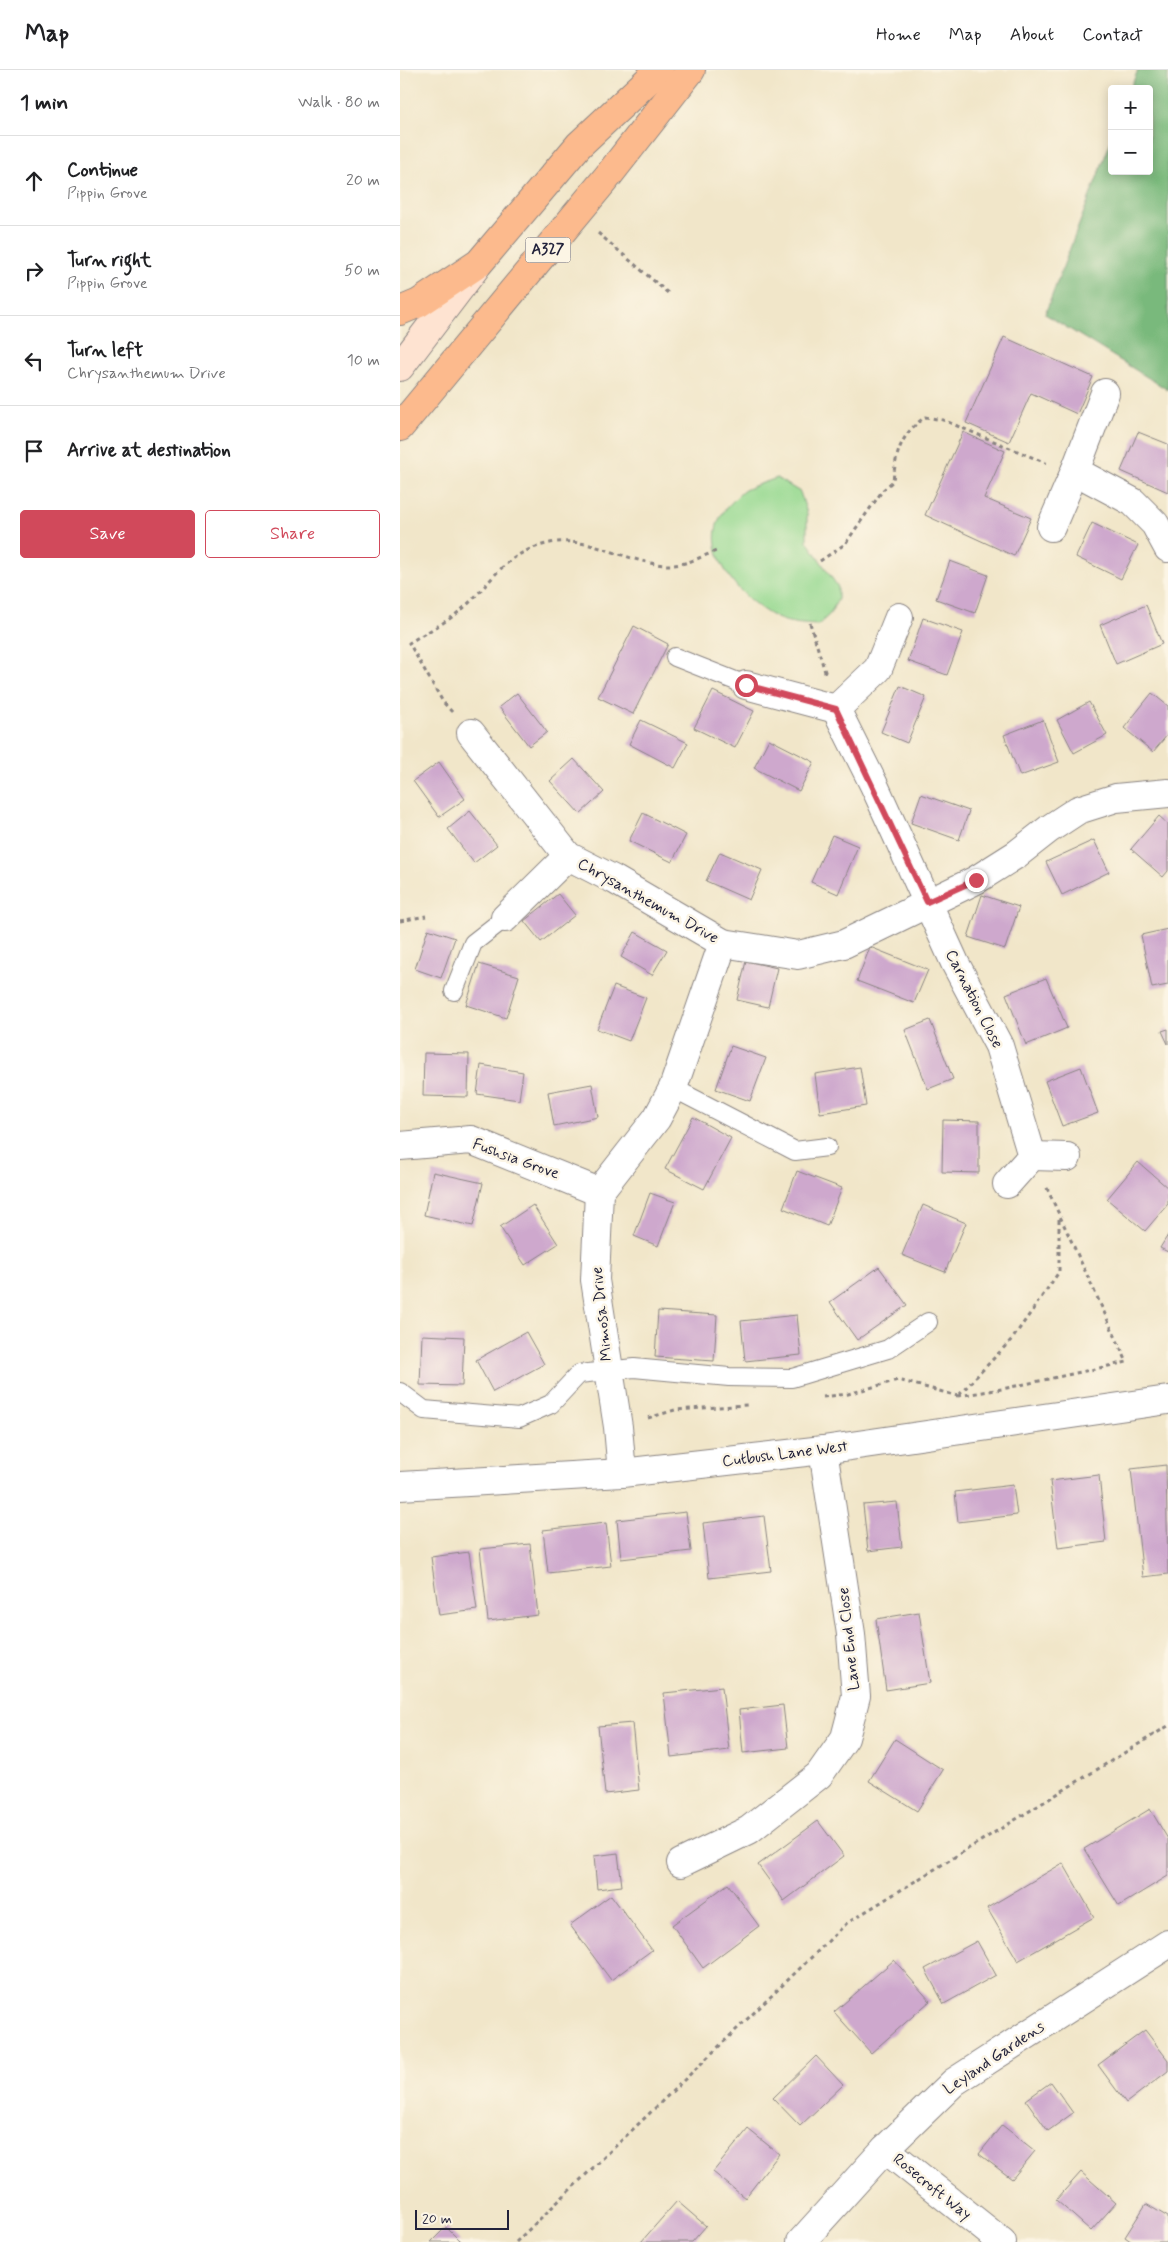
<!DOCTYPE html>
<html lang="en">
<head>
<meta charset="utf-8">
<style>
	body { margin:0; font-family:Mynerve,sans-serif; background:#f2f2f2; color:#202124 }
	.controls { position:absolute; right:15px; top:15px; display:grid; overflow:hidden; border-radius:5px; box-shadow:0 2px 12px #0003 }
	.controls button { width:45px; height:45px; display:grid; place-items:center; padding:0; border:0; border-bottom:1px solid #e0e0e0; background:#fff; color:#202124; font:25px sans-serif }
	.scale { position:absolute; left:15px; bottom:12px; width:94px; box-sizing:border-box; padding-left:5px; border:2px solid #22223b; border-top:0; font-size:14px; line-height:18px; white-space:nowrap; color:#22223b; -webkit-text-stroke:4px #fcf5e5; paint-order:stroke }
	.stop { position:absolute; width:15px; height:15px; margin:-11px; border:4px solid #d1495b; border-radius:50%; background:#fff }
	.stop.end { background:#d1495b; border-color:#fff; box-shadow:0 1px 5px #0008 }
	.list { margin:0; padding:0; list-style:none }
	h2 { display:flex; justify-content:space-between; align-items:center; height:65px; margin:0; padding:0 20px; font-size:21px }
	h2 small { font-size:16px; font-weight:400; color:#757577 }
	.list li { display:grid; grid-template-columns:32px 1fr auto; gap:15px; align-items:center; box-sizing:border-box; height:90px; padding:0 20px; border-top:1px solid #e0e0e0 }
	.list b { display:block; font-size:19px; white-space:nowrap }
	.list p { margin:0; font-size:16px; white-space:nowrap; color:#757577 }
	.list em { font-size:16px; font-style:normal; color:#757577 }
	.actions { display:flex; gap:10px; padding:15px 20px }
	.actions a { flex:1; padding:11px 0; border:1px solid #d1495b; border-radius:5px; text-align:center; font-size:18px; color:#d1495b }
	.actions .main { background:#d1495b; color:#fff }
	.icon { flex:none; width:28px; height:28px; fill:none; stroke:currentColor; stroke-width:2; stroke-linecap:round; stroke-linejoin:round }
	.map { position:relative; flex:none; width:768px; height:2172px; overflow:hidden }
	header { display:flex; align-items:center; gap:30px; box-sizing:border-box; height:70px; padding:0 25px; background:#fff; border-bottom:1px solid #e0e0e0 }
	header strong { font-size:24px }
	nav { display:flex; gap:28px; margin-inline-start:auto; font-size:18px }
	main { display:flex }
	aside { flex:1; background:#fff }
	.map>svg:first-child { display:block }
	.green { fill:#97d991; stroke:#5c7e66 }
	.forest { fill:#79b97b; stroke:#4e6e5b }
	.building { fill:#cea8cd }
	.lines { fill:none; stroke-linecap:round; stroke-linejoin:round }
	.service-casing { stroke:#8a8482; stroke-width:20 }
	.minor-casing { stroke:#8a8482; stroke-width:30 }
	.secondary-casing { stroke:#8a8482; stroke-width:30 }
	.primary-casing { stroke:#8a8482; stroke-width:30 }
	.path { stroke:#8a8482; stroke-width:3; stroke-dasharray:4 4; stroke-linecap:butt }
	.service { stroke:#fff; stroke-width:18 }
	.minor { stroke:#fff; stroke-width:28 }
	.secondary { stroke:#fee3d1; stroke-width:28 }
	.primary { stroke:#fcba8d; stroke-width:28 }
	.route { stroke:#d1495b; stroke-width:6 }
	.labels { text-anchor:middle; dominant-baseline:central; stroke-width:5; stroke-linejoin:round; paint-order:stroke }
	.shield { fill:#fcf5e5; stroke:#63616e; stroke-width:1 }
	.shield-label { font-size:15px; font-weight:bold; fill:#22223b }
	.street-label { font-size:16px; fill:#22223b; stroke:#fcf5e5 }
</style>
</head>
<body>
<header>
<strong>Map</strong>
<nav><a>Home</a><a>Map</a><a>About</a><a>Contact</a></nav>
</header>
<main>
<aside>
<h2>1 min<small>Walk · 80 m</small></h2>
<ul class="list">
<li><svg class="icon" aria-label="ahead" viewBox="0 0 24 24"><path d="M12 20V5M6 11l6-6 6 6"/></svg><div><b>Continue</b><p>Pippin Grove</p></div><em>20 m</em></li>
<li><svg class="icon" aria-label="right" viewBox="0 0 24 24"><path d="M7 20v-9h11M14 6l5 5-5 5"/></svg><div><b>Turn right</b><p>Pippin Grove</p></div><em>50 m</em></li>
<li><svg class="icon" aria-label="left" viewBox="0 0 24 24"><path d="M17 20v-9H6M10 6l-5 5 5 5"/></svg><div><b>Turn left</b><p>Chrysanthemum Drive</p></div><em>10 m</em></li>
<li><svg class="icon" aria-label="arrive" viewBox="0 0 24 24"><path d="M6 21V4h12l-3 4 3 4H6"/></svg><div><b>Arrive at destination</b></div></li>
</ul>
<div class="actions"><a class="main">Save</a><a>Share</a></div>
</aside>
<div class="map">
<svg width="768" height="2172" viewBox="0 0 768 2172">
	<rect width="100%" height="100%" fill="#fcf5e5"/>
	<filter id="ink" filterUnits="userSpaceOnUse"><feTurbulence type="fractalNoise" baseFrequency=".02" numOctaves="2"/><feDisplacementMap in="SourceGraphic" scale="10" xChannelSelector="R" yChannelSelector="G"/><feConvolveMatrix kernelMatrix="1 2 1 2 8 2 1 2 1" color-interpolation-filters="sRGB"/></filter>
	<filter id="wash" filterUnits="userSpaceOnUse"><feTurbulence type="fractalNoise" baseFrequency=".0096" numOctaves="4" result="noise"/><feDisplacementMap in="SourceGraphic" scale="20" xChannelSelector="R" yChannelSelector="G"/><feGaussianBlur stdDeviation="1.12" result="paint"/><feColorMatrix in="noise" values="0 0 0 0 0 0 0 0 0 0 0 0 0 0 0 0 0 1.4 0 .05"/><feComposite in="paint" operator="in"/></filter>
	<g filter="url(#wash)">
		<rect width="100%" height="100%" fill="#f1e6c9"/>
		<!-- green -->
		<path class="green" d="M377,408l23,14 7,21v28l31,46v12l-8,15 -12,11c-15,-1 -28,-1 -41,-7 -39,-19 -87,-76 -46,-115 4,-4 9,-10 14,-13 10,-5 22,-8 32,-12z"/>
		<!-- forest -->
		<polygon class="forest" points="738,0 768,0 768,320 645,244 712,68 712,101 749,101 749,19 730,19"/>
		<g id="blocks">
			<!-- building -->
			<g class="building">
				<polygon points="604,267 693,307 677,344 631,323 609,372 566,353"/>
				<polygon points="563,362 605,381 584,428 631,448 614,486 525,445"/>
				<polygon points="738,362 768,374 768,422 721,401"/>
				<polygon points="692,453 738,475 721,509 676,487"/>
				<polygon points="550,491 588,505 575,543 536,529"/>
				<polygon points="746,535 762,574 716,594 700,555"/>
				<polygon points="523,548 563,562 547,605 508,591"/>
				<polygon points="234,556 268,574 233,644 198,627"/>
				<polygon points="500,616 526,627 507,673 481,662"/>
				<polygon points="313,621 354,641 335,678 294,658"/>
				<polygon points="117,623 147,662 129,676 99,637"/>
				<polygon points="752,623 768,636 768,664 753,682 724,658"/>
				<polygon points="689,632 707,665 674,683 657,650"/>
				<polygon points="241,650 288,673 275,698 229,674"/>
				<polygon points="643,650 659,692 620,706 604,665"/>
				<polygon points="369,669 414,692 399,721 354,698"/>
				<polygon points="174,689 204,722 180,744 150,711"/>
				<polygon points="39,692 65,729 39,747 13,711"/>
				<polygon points="521,724 569,741 559,770 511,753"/>
				<polygon points="70,741 97,775 74,793 48,759"/>
				<polygon points="243,743 286,765 272,792 229,771"/>
				<polygon points="759,746 768,754 768,801 763,807 731,779"/>
				<polygon points="432,765 458,776 438,824 411,812"/>
				<polygon points="694,770 709,802 662,825 646,792"/>
				<polygon points="320,782 362,800 349,830 306,811"/>
				<polygon points="158,824 175,845 141,872 124,851"/>
				<polygon points="582,825 619,837 605,879 568,867"/>
				<polygon points="28,859 55,868 41,908 15,899"/>
				<polygon points="768,859 768,915 752,918 741,865"/>
				<polygon points="235,862 267,880 252,905 221,887"/>
				<polygon points="470,877 528,900 514,933 457,911"/>
				<polygon points="346,891 377,898 368,937 337,930"/>
				<polygon points="79,894 119,906 106,948 66,935"/>
				<polygon points="646,908 667,958 626,975 606,924"/>
				<polygon points="214,916 246,928 229,971 197,959"/>
				<polygon points="530,950 553,1009 528,1019 505,960"/>
				<polygon points="768,959 768,974 762,961"/>
				<polygon points="331,976 366,988 350,1031 316,1019"/>
				<polygon points="24,983 69,984 68,1027 23,1026"/>
				<polygon points="81,995 123,1002 119,1030 77,1024"/>
				<polygon points="460,997 466,1036 420,1043 415,1004"/>
				<polygon points="681,997 698,1043 662,1056 645,1011"/>
				<polygon points="192,1014 198,1047 154,1056 148,1022"/>
				<polygon points="293,1047 331,1068 304,1119 265,1099"/>
				<polygon points="543,1050 579,1051 579,1103 542,1102"/>
				<polygon points="738,1092 768,1118 768,1134 745,1161 707,1129"/>
				<polygon points="397,1101 442,1118 427,1156 383,1138"/>
				<polygon points="33,1102 83,1113 73,1156 24,1145"/>
				<polygon points="250,1123 275,1132 258,1176 234,1166"/>
				<polygon points="133,1135 158,1174 125,1195 100,1157"/>
				<polygon points="523,1135 566,1153 545,1202 502,1185"/>
				<polygon points="768,1165 768,1182 760,1178"/>
				<polygon points="479,1197 507,1235 457,1270 430,1232"/>
				<polygon points="258,1241 317,1245 314,1291 255,1287"/>
				<polygon points="397,1245 401,1285 345,1291 341,1251"/>
				<polygon points="126,1262 144,1294 93,1322 76,1290"/>
				<polygon points="22,1265 64,1267 62,1316 20,1315"/>
				<polygon points="766,1395 768,1504 743,1507 731,1399"/>
				<polygon points="699,1405 706,1472 658,1478 650,1411"/>
				<polygon points="613,1415 617,1445 558,1452 555,1422"/>
				<polygon points="497,1432 502,1477 468,1481 463,1435"/>
				<polygon points="286,1442 291,1481 221,1489 217,1450"/>
				<polygon points="364,1446 371,1501 309,1508 303,1453"/>
				<polygon points="206,1453 211,1496 148,1503 143,1460"/>
				<polygon points="130,1474 138,1545 88,1551 80,1479"/>
				<polygon points="69,1482 77,1540 39,1545 31,1487"/>
				<polygon points="519,1542 530,1613 486,1620 476,1549"/>
				<polygon points="322,1617 329,1680 271,1687 264,1623"/>
				<polygon points="383,1635 388,1678 343,1683 339,1640"/>
				<polygon points="232,1653 239,1720 205,1724 198,1656"/>
				<polygon points="495,1669 543,1700 517,1741 469,1711"/>
				<polygon points="750,1739 768,1769 768,1806 719,1836 684,1779"/>
				<polygon points="418,1751 444,1786 384,1831 358,1795"/>
				<polygon points="218,1783 222,1816 197,1819 194,1786"/>
				<polygon points="663,1793 694,1847 618,1891 587,1838"/>
				<polygon points="328,1814 359,1856 303,1898 272,1855"/>
				<polygon points="211,1825 252,1880 211,1910 170,1855"/>
				<polygon points="577,1871 596,1905 544,1934 525,1899"/>
				<polygon points="494,1890 530,1931 471,1983 434,1942"/>
				<polygon points="745,1960 768,1990 768,2001 726,2033 698,1995"/>
				<polygon points="416,1986 443,2015 400,2056 373,2028"/>
				<polygon points="651,2012 673,2043 648,2061 626,2030"/>
				<polygon points="602,2055 635,2081 612,2109 579,2084"/>
				<polygon points="348,2059 379,2084 345,2128 313,2102"/>
				<polygon points="681,2102 716,2133 691,2161 656,2130"/>
				<polygon points="277,2131 306,2156 292,2172 241,2172"/>
				<polygon points="746,2134 768,2147 768,2172 732,2172 725,2167"/>
				<polygon points="46,2157 61,2172 31,2172"/>
			</g>
		</g>
	</g>
	<g filter="url(#ink)">
		<use href="#blocks" fill-opacity="0" stroke="#8a8482" stroke-width="1"/>
		<g class="lines">
			<defs>
				<g id="service">
					<polyline points="275,587 346,615"/>
					<polyline points="54,921 73,873 105,848"/>
					<polyline points="273,1018 395,1081 427,1077"/>
					<polyline points="0,1322 24,1340 119,1348 151,1334 179,1304 234,1298 329,1307 392,1308 488,1279 528,1252"/>
				</g>
				<g id="minor">
					<polyline points="705,323 675,401 733,432 755,454 768,478"/>
					<polyline points="651,457 675,401"/>
					<polyline points="499,547 478,599 436,639 474,715 555,893 599,976 632,1086 607,1114"/>
					<polyline points="346,615 436,639"/>
					<polyline points="71,663 168,786 215,810 323,873 398,885 444,874 576,810 617,784 649,759 678,740 716,728 768,723"/>
					<polyline points="105,848 168,786"/>
					<polyline points="0,1076 71,1070 199,1122"/>
					<polyline points="632,1086 667,1087"/>
					<polyline points="222,1403 218,1357 195,1210 199,1122 257,1048 273,1018 323,873"/>
					<polyline points="0,1416 222,1403 423,1380 768,1330"/>
					<polyline points="281,1793 349,1760 419,1705 445,1668 456,1626 451,1564 423,1380"/>
					<polyline points="485,2079 602,2172"/>
					<polyline points="401,2172 485,2079 554,2012 768,1874"/>
				</g>
				<polyline id="secondary" points="0,297 76,197"/>
				<g id="primary">
					<polyline points="0,241 19,233 79,193 179,75 259,0"/>
					<polyline points="0,357 208,106 291,0"/>
				</g>
			</defs>
			<!-- service casing -->
			<use href="#service" class="service-casing"/>
			<!-- minor casing -->
			<use href="#minor" class="minor-casing"/>
			<!-- secondary casing -->
			<use href="#secondary" class="secondary-casing"/>
			<!-- primary casing -->
			<use href="#primary" class="primary-casing"/>
			<!-- path -->
			<g class="path">
				<polyline points="198,163 268,223"/>
				<path d="M420,491l25,-17 38,-54 10,-9c3,-28 7,-46 32,-64l18,3 103,43"/>
				<polyline points="410,553 426,605"/>
				<path d="M52,642l-9,-10 -34,-59c17,-11 37,-20 52,-33 31,-26 40,-55 85,-66 44,-11 83,22 126,21 14,0 31,-9 44,-14"/>
				<polyline points="0,851 26,846"/>
				<polyline points="559,1325 613,1268 659,1202 659,1145"/>
				<polyline points="558,1326 602,1319 727,1292 646,1116"/>
				<polyline points="423,1327 448,1324 498,1310 558,1326"/>
				<polyline points="248,1348 275,1340 347,1335"/>
				<polyline points="116,2172 447,1853 768,1656"/>
			</g>
			<!-- service -->
			<use href="#service" class="service"/>
			<!-- minor -->
			<use href="#minor" class="minor"/>
			<!-- secondary -->
			<use href="#secondary" class="secondary"/>
			<!-- primary -->
			<use href="#primary" class="primary"/>
		</g>
	</g>
	<g class="lines" filter="url(#ink)">
		<!-- route -->
		<polyline class="route" points="346,615 436,639 527,832 576,810"/>
	</g>
	<g class="labels">
		<!-- shield labels -->
		<rect class="shield" x="125.5" y="167.5" width="45" height="25" rx="4"/>
		<g class="shield-label">
			<text x="148" y="180">A327</text>
		</g>
		<!-- street labels -->
		<g class="street-label">
			<text transform="translate(248 831) rotate(29)">Chrysanthemum Drive</text>
			<text transform="translate(574 929) rotate(63)">Carnation Close</text>
			<text transform="translate(116 1089) rotate(20)">Fushsia Grove</text>
			<text transform="translate(202 1244) rotate(-96)">Mimosa Drive</text>
			<text transform="translate(385 1384) rotate(-7)">Cutbush Lane West</text>
			<text transform="translate(449 1569) rotate(-96)">Lane End Close</text>
			<text transform="translate(594 1988) rotate(-34)">Leyland Gardens</text>
			<text transform="translate(532 2117) rotate(39)">Rosecroft Way</text>
		</g>
	</g>
</svg>
<div class="controls">
<button>+</button>
<button>−</button>
</div>
<div class="scale">20 m</div>
<div class="stop" style="left:346px;top:615px"></div>
<div class="stop end" style="left:576px;top:810px"></div>
</div>
</main>
</body>
</html>
